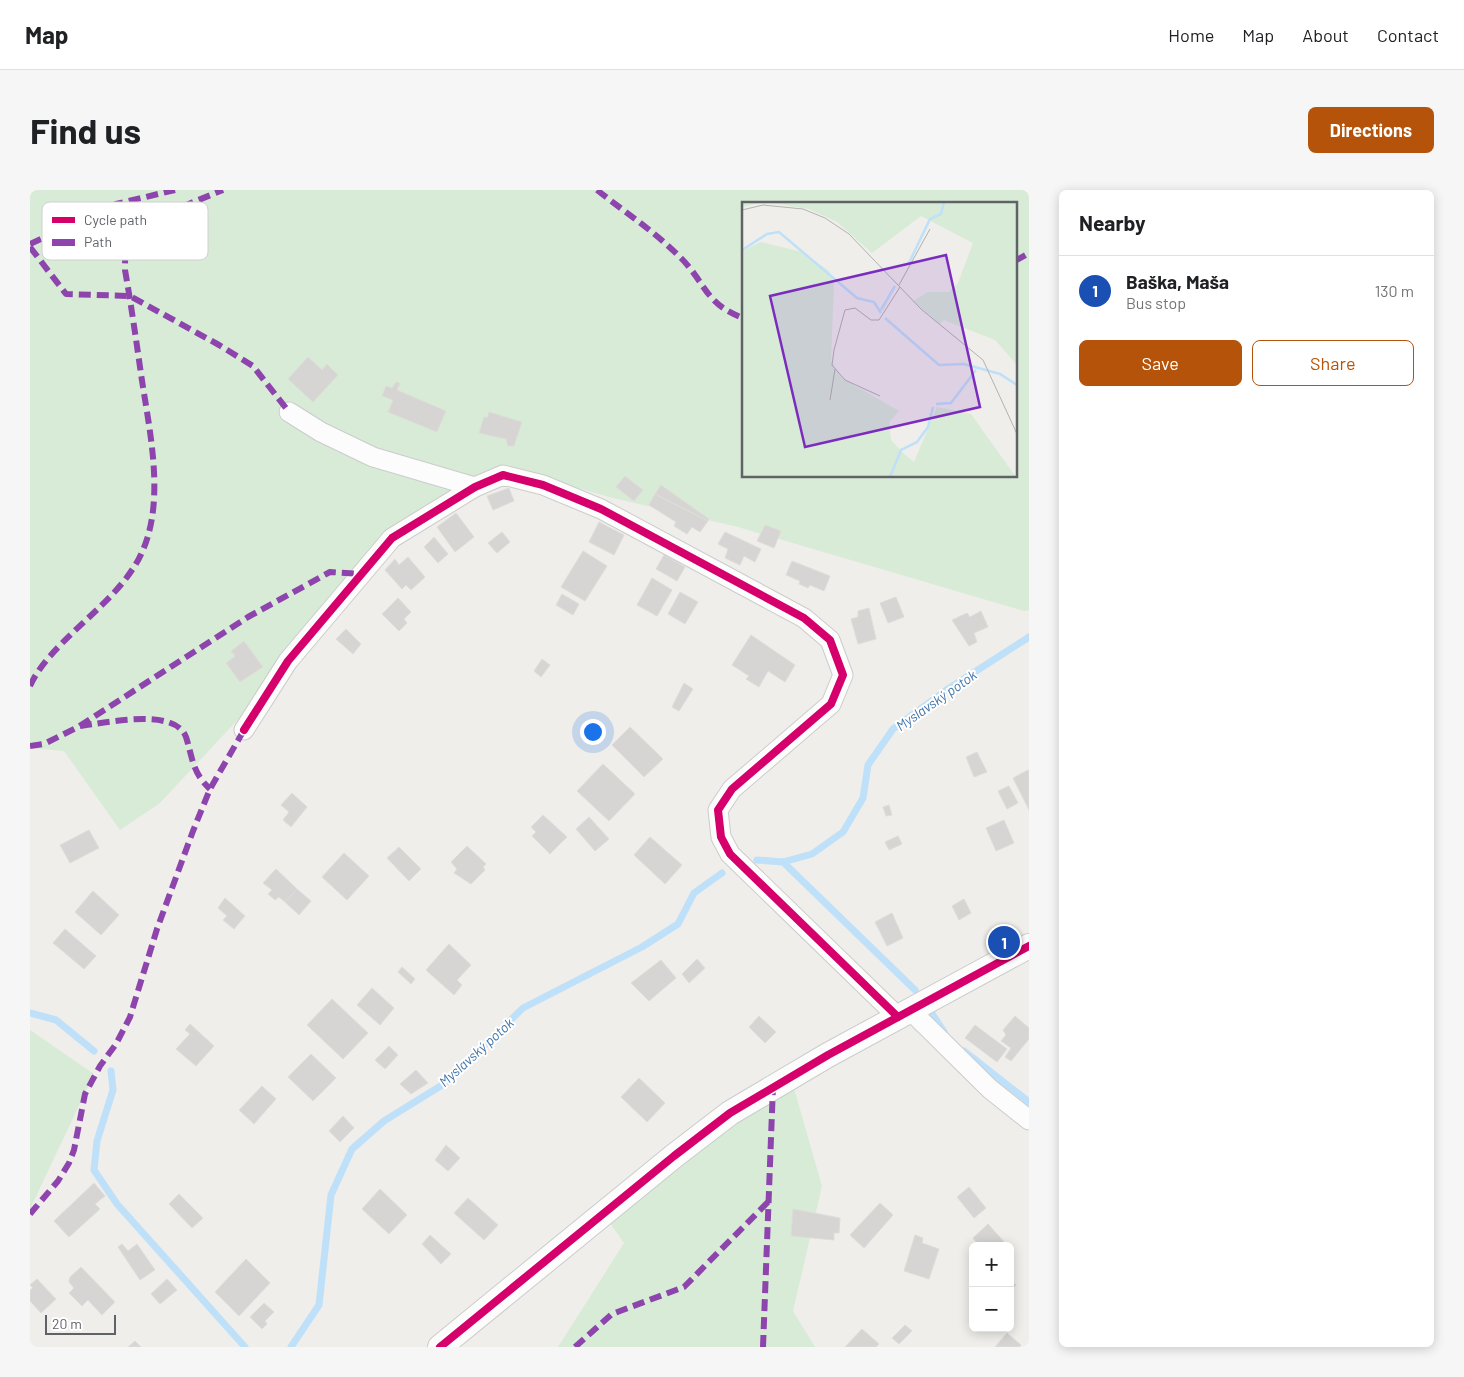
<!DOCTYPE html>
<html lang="en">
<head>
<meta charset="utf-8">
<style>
	body { margin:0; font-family:Barlow,sans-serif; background:#f6f6f6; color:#202124 }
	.controls { position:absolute; right:15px; bottom:15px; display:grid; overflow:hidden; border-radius:8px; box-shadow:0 2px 12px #0003 }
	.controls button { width:45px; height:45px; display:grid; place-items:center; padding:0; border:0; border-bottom:1px solid #e0e0e0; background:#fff; color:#202124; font:25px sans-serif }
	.scale { position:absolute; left:15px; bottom:12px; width:71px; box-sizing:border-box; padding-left:5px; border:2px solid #5f6368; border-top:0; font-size:14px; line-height:18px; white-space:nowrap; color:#5f6368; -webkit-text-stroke:4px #fff; paint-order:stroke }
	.you { position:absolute; left:562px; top:541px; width:18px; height:18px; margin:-12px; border:4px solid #fff; border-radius:50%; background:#1a73e8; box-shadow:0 0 0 8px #1a73e833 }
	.badge { display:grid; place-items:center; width:32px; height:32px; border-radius:50%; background:#b45309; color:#fff; font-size:16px; font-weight:700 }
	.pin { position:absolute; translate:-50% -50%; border:2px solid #fff; box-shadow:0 1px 5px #0006 }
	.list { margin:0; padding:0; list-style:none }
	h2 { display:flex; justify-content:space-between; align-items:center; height:65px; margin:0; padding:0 20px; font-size:21px }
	h2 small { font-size:16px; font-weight:400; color:#757577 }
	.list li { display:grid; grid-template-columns:32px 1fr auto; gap:15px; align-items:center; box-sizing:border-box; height:70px; padding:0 20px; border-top:1px solid #e0e0e0 }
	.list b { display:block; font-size:19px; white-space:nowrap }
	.list p { margin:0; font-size:16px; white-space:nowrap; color:#757577 }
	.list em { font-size:16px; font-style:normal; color:#757577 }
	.actions { display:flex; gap:10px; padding:15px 20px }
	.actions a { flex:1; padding:11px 0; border:1px solid #b45309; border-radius:8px; text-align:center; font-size:18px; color:#b45309 }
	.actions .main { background:#b45309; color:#fff }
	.map { position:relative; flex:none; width:999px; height:1157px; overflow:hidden; border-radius:8px }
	header { display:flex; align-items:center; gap:30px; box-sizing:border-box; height:70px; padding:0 25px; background:#fff; border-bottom:1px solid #e0e0e0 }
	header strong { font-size:24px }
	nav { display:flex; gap:28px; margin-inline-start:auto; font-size:18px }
	.intro { display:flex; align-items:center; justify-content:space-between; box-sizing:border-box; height:120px; padding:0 30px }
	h1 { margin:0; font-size:35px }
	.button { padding:12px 22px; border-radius:8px; background:#b45309; color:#fff; font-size:18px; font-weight:700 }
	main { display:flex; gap:30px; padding:0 30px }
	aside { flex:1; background:#fff; border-radius:8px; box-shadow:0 2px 12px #0003 }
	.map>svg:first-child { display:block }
	.green { fill:#d8ebd6; fill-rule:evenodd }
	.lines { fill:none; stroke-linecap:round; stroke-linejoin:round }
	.stream { stroke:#bfe0f9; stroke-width:7 }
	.building { fill:#d6d5d3; stroke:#deddd9 }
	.minor-casing { stroke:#cbcccc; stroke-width:21 }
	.tertiary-casing { stroke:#cbcccc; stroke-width:26 }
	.minor { stroke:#fdfcfc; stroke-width:19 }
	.tertiary { stroke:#fdfcfc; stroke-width:24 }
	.quiet { stroke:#8e44ad; stroke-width:6; stroke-dasharray:12 6; stroke-linecap:butt }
	.cycleway-casing { stroke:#fff; stroke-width:11 }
	.cycleway { stroke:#d6006c; stroke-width:8 }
	.labels { text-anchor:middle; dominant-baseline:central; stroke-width:4; stroke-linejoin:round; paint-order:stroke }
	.water-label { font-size:14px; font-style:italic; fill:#4174aa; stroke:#fff }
	.inset-river { fill:none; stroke:#bfe0f9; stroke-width:2.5 }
	.inset-road { fill:none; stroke:#b1b2b2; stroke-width:1 }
	.view { fill:#7b2cbf; fill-opacity:0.15; stroke:#7b2cbf; stroke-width:2.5 }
	.inset-edge { fill:none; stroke:#5f6368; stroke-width:2.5 }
	.key { fill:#fff; stroke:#cfd0d2; stroke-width:1 }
	.key-label { font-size:14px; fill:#5f6368 }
</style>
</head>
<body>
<header>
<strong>Map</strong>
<nav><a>Home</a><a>Map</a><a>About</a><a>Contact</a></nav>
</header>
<div class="intro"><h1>Find us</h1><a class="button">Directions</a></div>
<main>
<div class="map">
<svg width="999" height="1157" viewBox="0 0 999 1157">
	<rect width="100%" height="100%" fill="#efeeea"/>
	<!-- green -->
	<g class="green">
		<path d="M0,0h999v420l-5,1 -286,-84 -129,-30 -77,-22 -25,-1 -98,46 -138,164 -111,119 -40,27 -56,-79 -34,-3zM713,14h272v272h-272z"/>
		<polygon points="0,840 64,884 0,1019"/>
		<polygon points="761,888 792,996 763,1121 785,1157 528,1157 594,1053 575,1026"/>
	</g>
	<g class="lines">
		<!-- stream -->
		<g class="stream">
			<polyline points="727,670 753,672 782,664 813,642 833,608 838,575 863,539 915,501 999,447"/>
			<polyline points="753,672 885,800"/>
			<polyline points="901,822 914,842"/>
			<polyline points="0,823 26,830 64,861"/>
			<polyline points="934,861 999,912"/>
			<polyline points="81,881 83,900 67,951 64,980 87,1014 215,1157"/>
			<polyline points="261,1157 289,1115 301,1005 322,959 354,931 417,892 493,818 612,757 648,734 664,703 692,683"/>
		</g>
	</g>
	<!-- building -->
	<g class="building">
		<polygon points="278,167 292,180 297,174 308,185 283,212 258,189"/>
		<polygon points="366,192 370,193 367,200 416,221 407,242 358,222 363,210 352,206 356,196 362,198"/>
		<polygon points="459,222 492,232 484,256 478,256 476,249 449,243 454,227 457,228"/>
		<polygon points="595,286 613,300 604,311 586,297"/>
		<polygon points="631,295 679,329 678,331 625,304"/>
		<polygon points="479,298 484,311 463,320 457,306"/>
		<polygon points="625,304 678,331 670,342 662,337 657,344 644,336 646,332 619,315"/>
		<polygon points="426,323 444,347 425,362 407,337"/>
		<polygon points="569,332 594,345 584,365 559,352"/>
		<polygon points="735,335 751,341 744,358 727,351"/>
		<polygon points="472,342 480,352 467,363 458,353"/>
		<polygon points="695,342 731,359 725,372 714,366 710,375 695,368 698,359 688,354"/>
		<polygon points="404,347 418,364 408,373 394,357"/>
		<polygon points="553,361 577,376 555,411 531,397"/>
		<polygon points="634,365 655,377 647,391 626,379"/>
		<polygon points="378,367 395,387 381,400 376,395 372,399 355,380 365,369 369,375"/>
		<polygon points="762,371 800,386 794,401 780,395 778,398 769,394 770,391 756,385"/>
		<polygon points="622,388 642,400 627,426 607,415"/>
		<polygon points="650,402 668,412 655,434 638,424"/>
		<polygon points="532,404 549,414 543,425 526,415"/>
		<polygon points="866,407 874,427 858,433 850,413"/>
		<polygon points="368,408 381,422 374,429 377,433 369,441 352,424"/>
		<polygon points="839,418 846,449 828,454 821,429 828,427 828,421"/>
		<polygon points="951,421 958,437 944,443 947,452 939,456 922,430 937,423 940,427"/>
		<polygon points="316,439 331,454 323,464 306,449"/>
		<polygon points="721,445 765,475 755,492 738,481 729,497 716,489 719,486 702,475"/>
		<polygon points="214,451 233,477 210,492 196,473 205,466 201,461"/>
		<polygon points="512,469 520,475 511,487 504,481"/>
		<polygon points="654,493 663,499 649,521 642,517"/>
		<polygon points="600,537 633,569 614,587 582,555"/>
		<polygon points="947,562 957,582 944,587 936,567"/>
		<polygon points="573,574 605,604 579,631 547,601"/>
		<polygon points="998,580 999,581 999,620 983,588"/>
		<polygon points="979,596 988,613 977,619 968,601"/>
		<polygon points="262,603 277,617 261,637 253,630 259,622 251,615"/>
		<polygon points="859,615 862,625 856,626 853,617"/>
		<polygon points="513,625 537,647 520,664 502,646 506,642 501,637"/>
		<polygon points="559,627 579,649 565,661 546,639"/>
		<polygon points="974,630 984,653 966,661 956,638"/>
		<polygon points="59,640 69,658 40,673 30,655"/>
		<polygon points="868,646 872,654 859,660 855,652"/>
		<polygon points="620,647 652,675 635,694 604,665"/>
		<polygon points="437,656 456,674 453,677 455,680 441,694 424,683 427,679 421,672"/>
		<polygon points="369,657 391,679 379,691 357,668"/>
		<polygon points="314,663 339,686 317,710 292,687"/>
		<polygon points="246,679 267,699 255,712 249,707 245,710 238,704 242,700 233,693"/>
		<polygon points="267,699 281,711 269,725 255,712"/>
		<polygon points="63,701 89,725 71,745 45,722"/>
		<polygon points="195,708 215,726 204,739 193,730 197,726 188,718"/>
		<polygon points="934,709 941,723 929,730 922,716"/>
		<polygon points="862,723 873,748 857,756 845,732"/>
		<polygon points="35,739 66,766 54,779 23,753"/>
		<polygon points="419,754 441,775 427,790 432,795 424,805 396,780"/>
		<polygon points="667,769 675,778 659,793 652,784"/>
		<polygon points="631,770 646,788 619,811 601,793"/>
		<polygon points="372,777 385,789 381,794 368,782"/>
		<polygon points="342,798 364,818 350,835 327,815"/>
		<polygon points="302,809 338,843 313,869 277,835"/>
		<polygon points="729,826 746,842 735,853 719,837"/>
		<polygon points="985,826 999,838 999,849 981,871 975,867 981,858 971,851 976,845 973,840"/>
		<polygon points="160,834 184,856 166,876 146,859 160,844 155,840"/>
		<polygon points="945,835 977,859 967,872 935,848"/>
		<polygon points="359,856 368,865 355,879 345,870"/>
		<polygon points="281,864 306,888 283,911 258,887"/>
		<polygon points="386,880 398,893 381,904 370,894"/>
		<polygon points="609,888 635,913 617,932 591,907"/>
		<polygon points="232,896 246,909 224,934 209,920"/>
		<polygon points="313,926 324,938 310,952 299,941"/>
		<polygon points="416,955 430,968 418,981 405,970"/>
		<polygon points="64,993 75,1006 65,1014 70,1019 39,1047 24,1031"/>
		<polygon points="939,997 956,1018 944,1028 927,1007"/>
		<polygon points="350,999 377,1025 359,1044 332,1019"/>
		<polygon points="149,1004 173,1028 162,1038 139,1014"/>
		<polygon points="438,1008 468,1035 454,1050 424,1023"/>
		<polygon points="850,1013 863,1025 834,1058 820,1045"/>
		<polygon points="763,1019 810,1028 809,1043 804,1043 804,1050 761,1046"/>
		<polygon points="958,1034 975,1053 972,1056 949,1056 943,1048"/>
		<polygon points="400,1045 421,1064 411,1074 392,1054"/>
		<polygon points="885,1045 893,1048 892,1053 909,1059 899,1089 874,1081"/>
		<polygon points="92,1054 98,1061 107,1054 125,1080 110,1090 88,1057"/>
		<polygon points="216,1069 240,1093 209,1126 185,1102"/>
		<polygon points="51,1077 85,1112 72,1125 58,1110 52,1116 39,1103 44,1098 39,1092 40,1087"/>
		<polygon points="7,1089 26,1109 11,1123 0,1111 0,1100 3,1098 0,1095"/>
		<polygon points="137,1089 147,1100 130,1114 121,1104"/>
		<polygon points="980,1090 986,1095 980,1101"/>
		<polygon points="234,1113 244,1122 235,1131 237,1134 232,1139 220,1127"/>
		<polygon points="875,1135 882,1141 869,1154 862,1148"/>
		<polygon points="832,1139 849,1154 846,1157 815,1157"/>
		<polygon points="977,1143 991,1155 989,1157 965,1157"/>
		<polygon points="105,1151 111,1157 98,1157"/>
	</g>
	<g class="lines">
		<defs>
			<g id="minor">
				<polyline points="259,222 291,242 343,267 445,297"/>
				<polyline points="214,540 258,471 362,348 445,297 473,285 513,295 571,319 774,428 800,450 813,485 801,514 702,599 688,620 691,647 700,664 868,827"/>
				<polyline points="880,820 960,899 999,930"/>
			</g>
			<polyline id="tertiary" points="410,1157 644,966 700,923 798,865 999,756"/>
		</defs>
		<!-- minor casing -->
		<use href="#minor" class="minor-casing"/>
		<!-- tertiary casing -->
		<use href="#tertiary" class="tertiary-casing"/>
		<!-- minor -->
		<use href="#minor" class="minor"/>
		<!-- tertiary -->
		<use href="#tertiary" class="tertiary"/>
		<!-- quiet -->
		<g class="quiet">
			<path d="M567,0c29,23 57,41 84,68 24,24 24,46 62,60"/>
			<polyline points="0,54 86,14 145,0"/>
			<polyline points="0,57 36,104 100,106 189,155 223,176 259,222"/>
			<polyline points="985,71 999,63"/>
			<path d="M0,496c19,-42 75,-75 102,-116 38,-55 18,-134 9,-196 -5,-35 -10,-70 -16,-104 0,-18 0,-31 12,-45l86,-35"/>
			<path d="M50,536c25,-3 95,-19 106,11 7,22 6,35 24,52"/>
			<polyline points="0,556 14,554 48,537 218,427 300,382 331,384"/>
			<polyline points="0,1024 28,991 39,973 44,960 55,904 70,876 86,854 100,827 127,739 163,641 180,599 214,540"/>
			<polyline points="545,1157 582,1124 654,1097 739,1011"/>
			<polyline points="733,1157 743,896"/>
		</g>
		<defs>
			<g id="cycleway">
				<polyline points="214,540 258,471 362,348 445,297 473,285 513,295 571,319 774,428 800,450 813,485 801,514 702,599 688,620 691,647 700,664 868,827"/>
				<polyline points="410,1157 644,966 700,923 798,865 999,756"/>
			</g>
		</defs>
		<!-- cycleway casing -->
		<use href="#cycleway" class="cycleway-casing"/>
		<!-- cycleway -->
		<use href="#cycleway" class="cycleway"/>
	</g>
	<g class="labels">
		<!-- water labels -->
		<g class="water-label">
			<text transform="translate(906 510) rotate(-35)">Myslavský potok</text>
			<text transform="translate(446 862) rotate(-42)">Myslavský potok</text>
		</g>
	</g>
	<!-- overview -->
	<g transform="translate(712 12)">
		<rect width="275" height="275" fill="#efeeea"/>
		<path d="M0,0h275v163l-22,-25 -51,-20 -4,4 -27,-23 15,-9h21l9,-9 15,-40 -52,-27 -49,37 -35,-31 -28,-13 -44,-7 -23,5zM19,40l41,10 27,19 5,11 -3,79 11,17 57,33 -10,11 2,18 12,13 11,9 23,-55 34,7 45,63h-274v-226z" fill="#d8ebd6"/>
		<path class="inset-river" d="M0,48l25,-16 12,-2 78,66 17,4 7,11M166,63l22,-46 11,-5 3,-12M139,108l14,-24M143,116l54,47 25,-1 36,10 17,11M194,202l15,-1 25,-33M148,275l11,-27 16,-8 11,-15 5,-20"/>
		<path class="inset-road" d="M0,8l21,-5 40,4 22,9 24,16 72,75 62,51 34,74M157,83l31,-56M138,194l-35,-16 -13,-15 2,-15 11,-40 10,-2 16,12h8l21,-33M88,198l5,-31"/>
		<path class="view" d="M204,53l34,152 -175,40 -35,-151z"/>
		<rect width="275" height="275" class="inset-edge"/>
	</g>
	<!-- legend -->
	<rect x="12" y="12" width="166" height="58" rx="8" class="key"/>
	<rect x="22" y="27" width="23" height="6" fill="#d6006c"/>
	<rect x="22" y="49" width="23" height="7" fill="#8e44ad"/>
	<g class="key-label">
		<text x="54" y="35">Cycle path</text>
		<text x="54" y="57">Path</text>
	</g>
</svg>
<div class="controls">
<button>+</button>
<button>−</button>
</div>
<div class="scale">20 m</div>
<div class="you"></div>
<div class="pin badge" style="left:974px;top:752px;background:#1a4fb4">1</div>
</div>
<aside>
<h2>Nearby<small></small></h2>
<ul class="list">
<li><span class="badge" style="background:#1a4fb4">1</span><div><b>Baška, Maša</b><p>Bus stop</p></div><em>130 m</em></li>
</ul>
<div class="actions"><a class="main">Save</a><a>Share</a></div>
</aside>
</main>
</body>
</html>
